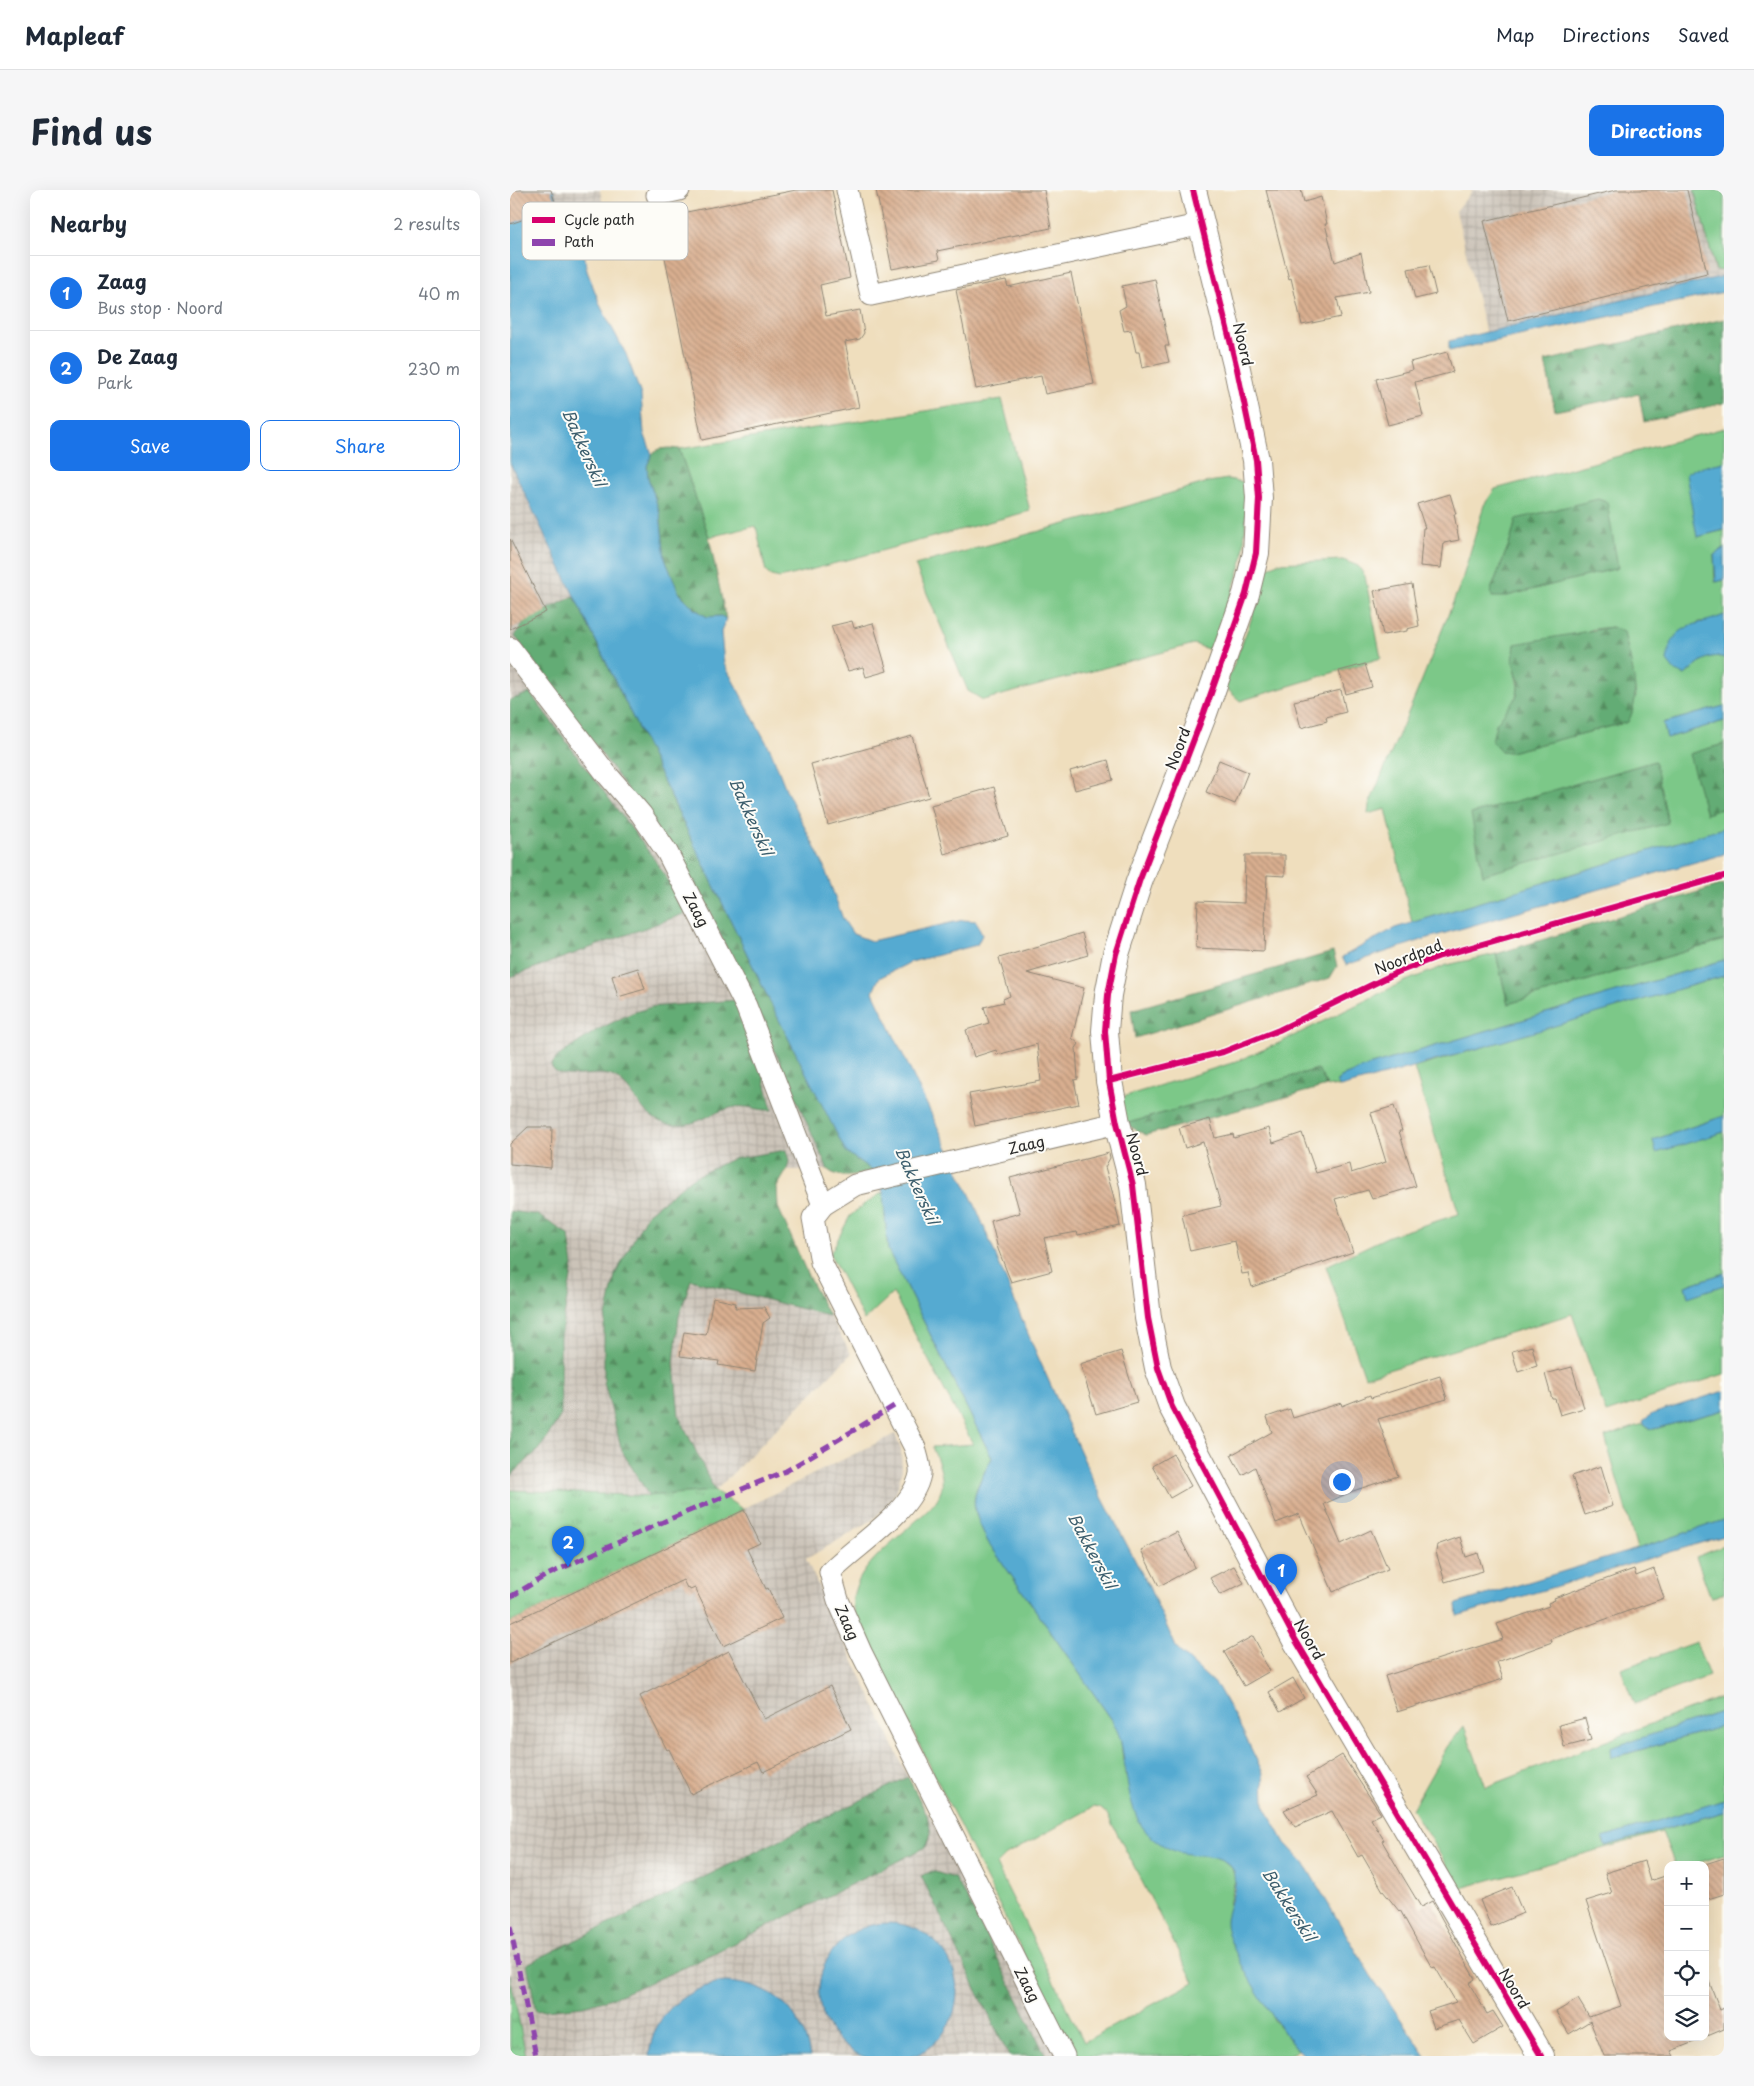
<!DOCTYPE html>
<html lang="en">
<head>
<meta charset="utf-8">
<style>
	body { margin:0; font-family:"Playpen Sans",sans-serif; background:#f6f6f7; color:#1f2937 }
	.controls { position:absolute; right:15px; bottom:15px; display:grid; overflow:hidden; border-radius:10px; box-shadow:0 5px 20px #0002 }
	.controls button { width:45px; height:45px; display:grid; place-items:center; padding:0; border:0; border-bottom:1px solid #e0e1e3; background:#fff; color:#1f2937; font:25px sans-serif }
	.you { position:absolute; left:831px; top:1291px; width:18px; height:18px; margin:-12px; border:4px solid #fff; border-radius:50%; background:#1a73e8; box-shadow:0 0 0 8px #1a73e833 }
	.badge { display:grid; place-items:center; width:32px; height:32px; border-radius:50%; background:#1a73e8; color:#fff; font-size:16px; font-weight:700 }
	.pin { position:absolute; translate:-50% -41px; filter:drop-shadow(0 1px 2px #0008) }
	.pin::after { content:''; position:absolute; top:26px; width:18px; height:15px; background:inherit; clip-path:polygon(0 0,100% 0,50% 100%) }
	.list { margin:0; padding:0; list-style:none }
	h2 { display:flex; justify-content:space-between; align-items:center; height:65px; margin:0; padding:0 20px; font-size:21px }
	h2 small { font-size:16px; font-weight:400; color:#747a83 }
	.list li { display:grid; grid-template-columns:32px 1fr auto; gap:15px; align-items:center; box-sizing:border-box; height:75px; padding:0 20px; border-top:1px solid #e0e1e3 }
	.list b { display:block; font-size:19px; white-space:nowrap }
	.list p { margin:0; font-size:16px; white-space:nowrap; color:#747a83 }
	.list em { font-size:16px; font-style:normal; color:#747a83 }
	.actions { display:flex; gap:10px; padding:15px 20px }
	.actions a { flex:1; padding:11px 0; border:1px solid #1a73e8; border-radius:10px; text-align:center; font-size:18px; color:#1a73e8 }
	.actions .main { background:#1a73e8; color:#fff }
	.icon { flex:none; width:28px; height:28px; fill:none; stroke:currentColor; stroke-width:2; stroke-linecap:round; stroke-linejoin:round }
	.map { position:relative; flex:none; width:1214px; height:1866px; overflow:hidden; border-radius:10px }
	header { display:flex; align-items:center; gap:30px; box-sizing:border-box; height:70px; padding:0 25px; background:#fff; border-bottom:1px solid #e0e1e3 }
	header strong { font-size:24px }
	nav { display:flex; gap:28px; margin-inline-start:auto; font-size:18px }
	.intro { display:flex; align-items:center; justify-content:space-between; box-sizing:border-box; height:120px; padding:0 30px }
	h1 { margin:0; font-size:35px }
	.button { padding:12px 22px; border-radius:10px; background:#1a73e8; color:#fff; font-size:18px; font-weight:700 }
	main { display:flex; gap:30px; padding:0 30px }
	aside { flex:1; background:#fff; border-radius:10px; box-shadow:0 5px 20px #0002 }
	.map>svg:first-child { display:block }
	.industrial { fill:url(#industrial-grid) }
	.green { fill:#7bc888; stroke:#537a5a; fill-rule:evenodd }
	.forest { fill:url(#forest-firs); stroke:#486c50 }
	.park { fill:url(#park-tufts); stroke:#537a5a }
	.water { fill:#55aad1; stroke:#406a7e }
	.building { fill:url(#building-back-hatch) }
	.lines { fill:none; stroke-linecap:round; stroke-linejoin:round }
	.minor-casing { stroke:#8d8474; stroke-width:23 }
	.tertiary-casing { stroke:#8d8474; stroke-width:28 }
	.minor { stroke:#fff; stroke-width:21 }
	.tertiary { stroke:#fff; stroke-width:26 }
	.quiet { stroke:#8e44ad; stroke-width:5; stroke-dasharray:10 5; stroke-linecap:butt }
	.cycleway-casing { stroke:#fdfcf7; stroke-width:9 }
	.cycleway { stroke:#d6006c; stroke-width:6 }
	.labels { text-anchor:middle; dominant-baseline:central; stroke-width:4; stroke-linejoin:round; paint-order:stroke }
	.street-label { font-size:15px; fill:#2b2b2b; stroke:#fdfcf7 }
	.water-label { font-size:16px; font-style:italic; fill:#3c5e6d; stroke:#fdfcf7 }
	.key { fill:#fdfcf7; stroke:#bebdba; stroke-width:1 }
	.key-label { font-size:14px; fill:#2b2b2b }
</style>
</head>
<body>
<header>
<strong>Mapleaf</strong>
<nav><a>Map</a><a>Directions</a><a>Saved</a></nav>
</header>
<div class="intro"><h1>Find us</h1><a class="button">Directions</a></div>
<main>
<aside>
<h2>Nearby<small>2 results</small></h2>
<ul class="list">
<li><span class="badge">1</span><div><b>Zaag</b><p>Bus stop · Noord</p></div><em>40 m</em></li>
<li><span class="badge">2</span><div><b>De Zaag</b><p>Park</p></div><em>230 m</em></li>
</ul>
<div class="actions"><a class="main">Save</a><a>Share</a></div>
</aside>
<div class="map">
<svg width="1214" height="1866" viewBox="0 0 1214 1866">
	<defs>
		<pattern id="industrial-grid" width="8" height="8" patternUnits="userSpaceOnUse" patternTransform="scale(1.25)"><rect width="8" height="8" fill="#cbc3b8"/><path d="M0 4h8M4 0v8" fill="none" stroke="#aea89e"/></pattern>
		<pattern id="forest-firs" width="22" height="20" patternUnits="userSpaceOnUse" patternTransform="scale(1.25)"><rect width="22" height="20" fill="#64ac74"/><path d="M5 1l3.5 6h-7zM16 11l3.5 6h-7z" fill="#538c5f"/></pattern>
		<pattern id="park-tufts" width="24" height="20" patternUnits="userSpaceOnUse" patternTransform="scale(1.25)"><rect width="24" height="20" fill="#7bc888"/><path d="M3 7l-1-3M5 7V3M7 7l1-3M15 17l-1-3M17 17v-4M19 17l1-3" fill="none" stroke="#65a36f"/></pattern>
		<pattern id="building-back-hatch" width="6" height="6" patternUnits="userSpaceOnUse" patternTransform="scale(1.25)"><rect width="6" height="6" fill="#d9af90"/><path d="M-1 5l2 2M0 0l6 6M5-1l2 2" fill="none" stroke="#b08f76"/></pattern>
	</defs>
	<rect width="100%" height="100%" fill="#fdfcf7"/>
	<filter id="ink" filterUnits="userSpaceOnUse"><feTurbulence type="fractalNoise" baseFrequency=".02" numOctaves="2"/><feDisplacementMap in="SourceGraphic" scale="10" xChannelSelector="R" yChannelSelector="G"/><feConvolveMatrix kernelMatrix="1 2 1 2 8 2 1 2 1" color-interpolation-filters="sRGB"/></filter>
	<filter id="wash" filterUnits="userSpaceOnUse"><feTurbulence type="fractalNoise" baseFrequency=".0096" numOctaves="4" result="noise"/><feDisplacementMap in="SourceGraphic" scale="20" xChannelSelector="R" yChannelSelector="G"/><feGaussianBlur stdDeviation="1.12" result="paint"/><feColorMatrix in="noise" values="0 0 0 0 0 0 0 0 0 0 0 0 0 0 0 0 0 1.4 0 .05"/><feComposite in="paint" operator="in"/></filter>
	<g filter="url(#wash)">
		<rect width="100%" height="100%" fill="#efdebd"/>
		<!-- industrial -->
		<g class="industrial">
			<polygon points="0,0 90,0 95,25 0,43"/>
			<polygon points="963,0 1214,0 1214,88 976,144 946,21"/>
			<polygon points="0,273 263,818 331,986 323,984 318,980 277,980 267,997 268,1017 300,1090 341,1164 205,1301 139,1306 0,1300"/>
			<polygon points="385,1244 391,1259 392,1279 387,1301 376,1317 361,1331 296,1369 398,1587 557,1866 16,1866 0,1785 0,1433"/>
		</g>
		<!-- green -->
		<g class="green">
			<polygon points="1184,0 1214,0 1214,80 1206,81"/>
			<polygon points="492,209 520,321 270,388 261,386 256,382 246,336 199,347 169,259"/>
			<path d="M1214,238v34l-30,7 3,68 27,-7v18l-10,7 1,27 9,-2v35l-13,6 -12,1 -14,53c11,-10 23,-23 39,-17v48l-61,17 4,15 57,-17v23l-34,10 16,60 18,-6v20l-312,95 -26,-114 -18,5 1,-9 53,-125 40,-100 22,-75 11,-16zM1006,329l102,49 -115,29 -12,-7 20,-51zM1102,437l12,6 12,63 -8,26 -118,30 -9,-1 -5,-27c22,-28 27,-27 17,-63l80,-32zM1145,571l-171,114h-1l-11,-61z"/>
			<polygon points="718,289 733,292 738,297 733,368 703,461 684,454 473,510 458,501 405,375 581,327 698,292"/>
			<polygon points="833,370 848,376 855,386 871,468 730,511 715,497 740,433 757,379 767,373"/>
			<polygon points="1214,750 1214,770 858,876 831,887 826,893 830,897 817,896 808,879 615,934 606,909 722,873 767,854 893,792 937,775 986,764 998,814"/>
			<polygon points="1214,786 1214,926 1143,950 1146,962 1214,942 1214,1083 1175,1096 1178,1106 1214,1095 1214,1184 1096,1223 1062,1124 855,1187 816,1076 879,1046 949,1024 904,878 1048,834"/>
			<path d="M373,1002l5,58 104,208c-22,40 -24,43 -4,84l124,178 8,16 5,38 52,78 35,4 11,4 9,8 3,12 -6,24 45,116 24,30 -11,6h-213l-184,-371c-11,-19 -41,-65 -37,-87 5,-33 41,-56 64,-78 10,-9 22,-18 25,-33 2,-13 -5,-28 -10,-40l41,-3 -80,-151 -29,27 -34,-66 20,-38 13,-11zM583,1617l7,1 7,6 87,168 -110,60 -88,-177 10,-10z"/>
			<polygon points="1214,1220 1214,1330 1127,1359 1095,1247 1133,1234 1138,1238 1144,1239"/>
			<polygon points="1214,1356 1214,1403 1201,1408 1186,1367"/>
			<polygon points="1186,1452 1199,1486 1124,1514 1111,1479"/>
			<polygon points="1214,1506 1214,1521 1101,1558 1102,1568 1214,1536 1214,1610 1093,1649 1095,1656 1214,1622 1214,1665 1181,1675 1165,1675 1152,1642 951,1698 902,1619 937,1557 954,1536 976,1597"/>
		</g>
		<!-- forest -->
		<g class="forest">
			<polygon points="1214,129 1214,213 1134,232 1129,204 1045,221 1035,171"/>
			<polygon points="159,258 169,259 199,347 216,429 211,426 197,427 185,419 169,403 155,369 150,323 138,288 137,276 142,264 149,259"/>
			<polygon points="1088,309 1097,312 1108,378 993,407 982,407 981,400 1001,349 1006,329"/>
			<path d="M64,406l199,412 73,143 27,20c-15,5 -32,9 -45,-1l-68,-152 -58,-121 -29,-46 -158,-215 9,-14z"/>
			<path d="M1102,437l12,5c6,29 19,63 4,90l-118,30 -9,-1 -9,-10 4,-17 21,-28 2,-14 -6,-21 2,-17z"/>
			<polygon points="20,503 142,666 179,722 0,787 0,510"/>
			<polygon points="1214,554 1214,618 1196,624 1179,564"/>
			<polygon points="1145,571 1158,633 973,685 961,624"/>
			<polygon points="1214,694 1214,750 998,814 986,764"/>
			<polygon points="823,762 827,776 820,788 625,848 621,820"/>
			<path d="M226,810l20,46 16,64c-13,1 -24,-5 -37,-3 -20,3 -38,19 -58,18 -37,0 -41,-39 -65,-49 -16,-7 -53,8 -61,-10l6,-9 40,-27 35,-17 19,-6z"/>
			<polygon points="808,879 817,896 636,945 615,934"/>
			<polygon points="276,960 279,971 277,980 267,997 268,1017 300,1090 319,1126 181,1090 169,1126 164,1173 169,1226 205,1301 139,1306 112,1261 94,1192 94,1136 105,1085 137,1024 182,988 222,969"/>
			<polygon points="0,1021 28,1025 59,1045 63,1076 50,1148 51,1225 31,1257 0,1287"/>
			<polygon points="398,1587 417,1625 421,1643 416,1657 178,1776 105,1807 73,1816 26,1821 17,1774"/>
			<polygon points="422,1681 444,1688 458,1710 536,1866 499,1866 411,1686"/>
		</g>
		<!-- park -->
		<g class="park">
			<polygon points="0,1300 138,1306 205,1301 234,1320 0,1433"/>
			<polygon points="0,1785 16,1866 0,1866"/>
		</g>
		<!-- water -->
		<g class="water">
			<path d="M0,0h43l13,40 14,-3 7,44 14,36 25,47 15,41 3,38 8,21 -5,12 1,12 12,35 5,46 14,34 16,16 12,8 14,-1 5,3 -5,13 3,32 47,87 16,41 36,72 20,55 10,15 18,7 92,-21 13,1 6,14 -5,10 -66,17 -32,16 -6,14 102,213 56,136 62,139 56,107 28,62 41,38 25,45 20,41 1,32 21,38 19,20 67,113 55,80h-121c-20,-15 -79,-108 -79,-133 0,-16 16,-40 6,-55 -12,-16 -37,-11 -54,-16 -11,-3 -27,-13 -34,-23 -17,-21 -18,-65 -24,-91 -2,-6 -5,-12 -8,-18l-124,-178c-20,-41 -17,-44 4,-84l-104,-208 -5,-58 -10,-21 -27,-19 -73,-144 -263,-545z"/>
			<polygon points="1214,86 1214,102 939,161 939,151"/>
			<polygon points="1214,272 1214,340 1187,347 1176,284 1184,279"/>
			<polygon points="1214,358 1214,390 1206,392 1204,365"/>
			<path d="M1214,425v43c-16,-6 -28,7 -39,17l-10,-4 -8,-10c4,-40 30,-34 57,-46z"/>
			<polygon points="1214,516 1214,531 1157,548 1153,533"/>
			<polygon points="1214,638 1214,664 918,748 836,775 832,767 885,738"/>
			<path d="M1214,770v16c-128,37 -255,77 -384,111l-4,-4 5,-6 27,-11z"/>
			<polygon points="1214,926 1214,942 1146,963 1143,950"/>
			<polygon points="1214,1083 1214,1095 1178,1107 1175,1096"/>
			<path d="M1214,1201v19l-70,19c-5,-1 -10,-2 -11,-8l9,-7z"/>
			<polygon points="1214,1330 1214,1346 947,1426 946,1414 1127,1359"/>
			<polygon points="1214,1521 1214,1536 1101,1568 1100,1558"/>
			<polygon points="1214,1610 1214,1622 1095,1656 1093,1648"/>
			<circle cx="378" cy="1802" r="69"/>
			<path d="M215,1792c47,2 77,28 85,74h-161c3,-42 37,-69 76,-74z"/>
		</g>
		<g id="blocks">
			<!-- building -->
			<g class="building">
				<polygon points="0,0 41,0 47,18 0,34"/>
				<polygon points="286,0 322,0 340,88 310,95 316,126 350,120 354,143 350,149 335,152 349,217 192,250 147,28"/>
				<polygon points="366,0 534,0 541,38 427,61 429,70 382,79"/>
				<polygon points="756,0 791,0 794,12 811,7 817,34 815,34 825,72 851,63 859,102 827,108 831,127 792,135 781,88 779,89"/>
				<polygon points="1106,0 1177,0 1197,83 998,131 974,31"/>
				<polygon points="919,75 926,104 905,109 898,79"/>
				<polygon points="561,83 584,194 535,204 531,186 466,199 446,100 496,90 498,97"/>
				<polygon points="645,89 659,156 655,156 659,172 632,178 629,162 626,162 621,140 614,141 609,120 616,116 612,96"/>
				<polygon points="937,162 943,182 905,192 913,226 878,235 866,189 902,180 900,172"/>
				<polygon points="940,304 946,324 944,324 949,350 934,353 931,378 910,376 913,338 915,338 907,314"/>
				<polygon points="0,349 36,422 0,439"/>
				<polygon points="902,394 909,436 897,439 897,441 873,445 864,401"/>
				<polygon points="342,431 344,438 363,433 377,481 356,487 353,477 338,481 321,436"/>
				<polygon points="855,474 862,497 836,504 829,481"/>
				<polygon points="831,500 836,522 816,527 817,531 791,538 784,511"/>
				<polygon points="402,546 419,607 318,635 301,574"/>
				<polygon points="598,570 603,590 565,600 560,581"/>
				<polygon points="709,570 738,582 725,614 696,602"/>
				<polygon points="484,597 498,646 434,664 421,615"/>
				<polygon points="735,665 775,665 775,686 757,685 754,761 686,758 688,711 734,713"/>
				<polygon points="572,743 578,765 517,783 574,798 562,848 569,854 566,858 568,889 564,890 569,914 465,936 459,904 531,891 527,854 487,865 486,860 464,867 456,840 479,833 474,817 494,812 493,809 500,806 489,768"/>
				<polygon points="128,778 135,799 108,807 102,786"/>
				<polygon points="884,916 892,941 889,941 906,996 862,1009 858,1000 825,1009 843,1062 742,1097 738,1083 732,1084 725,1051 680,1061 672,1025 711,1016 693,952 675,958 669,938 700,929 705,948 723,944 724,948 759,938 763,953 792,943 806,983 839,974 841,983 876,972 861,923"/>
				<polygon points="18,937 42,937 41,978 0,974 0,954"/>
				<polygon points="599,963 600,968 595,977 603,1004 610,1036 568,1045 567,1042 534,1048 542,1081 501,1092 488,1059 481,1031 510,1023 500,988"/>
				<polygon points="203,1108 226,1113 225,1118 254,1117 260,1128 253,1133 245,1181 208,1175 209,1171 170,1166 174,1142 196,1145"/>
				<polygon points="1022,1156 1027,1176 1008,1182 1002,1161"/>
				<polygon points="611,1161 627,1212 586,1224 570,1174"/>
				<polygon points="1062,1177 1074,1218 1050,1225 1045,1209 1042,1209 1035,1184"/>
				<polygon points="930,1186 937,1209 868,1229 888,1286 843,1301 814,1314 831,1354 861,1340 878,1379 823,1402 789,1324 766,1333 745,1277 732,1285 721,1265 762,1242 757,1227 780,1219 783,1228 831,1213 832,1216 860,1205 861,1208"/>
				<polygon points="663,1264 681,1296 660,1308 642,1276"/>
				<polygon points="1091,1276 1103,1316 1075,1325 1062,1286"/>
				<polygon points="234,1320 250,1353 237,1359 256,1399 258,1398 272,1428 213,1456 185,1398 180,1400 179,1397 177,1398 173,1390 0,1473 0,1433"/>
				<polygon points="667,1342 685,1377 649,1396 631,1360"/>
				<polygon points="950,1347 956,1367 968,1363 973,1381 935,1392 926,1362 927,1355"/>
				<polygon points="724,1376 734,1393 710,1405 700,1388"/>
				<polygon points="1124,1379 1126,1386 1144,1379 1154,1408 1041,1449 1042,1452 987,1472 993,1489 887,1522 875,1486 993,1449 987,1434 1039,1416 1038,1413 1045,1410 1044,1408"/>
				<polygon points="743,1446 751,1461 749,1462 760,1481 734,1496 714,1462"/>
				<polygon points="219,1461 254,1529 320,1496 341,1539 253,1582 248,1572 181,1604 159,1559 157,1560 130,1506"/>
				<polygon points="783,1488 794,1508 770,1522 759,1502"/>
				<polygon points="1075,1528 1081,1550 1054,1557 1049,1535"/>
				<polygon points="832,1565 871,1624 861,1629 874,1650 872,1651 893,1687 911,1717 922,1711 965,1789 959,1793 977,1824 983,1821 993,1837 964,1854 949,1830 924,1838 918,1821 946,1812 925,1777 922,1778 890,1720 889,1721 873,1701 852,1665 848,1667 822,1621 785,1637 774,1620 808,1605 796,1587"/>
				<polygon points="1214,1668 1214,1704 1195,1710 1195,1674"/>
				<polygon points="1134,1671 1140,1691 1158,1685 1158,1847 1194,1848 1161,1861 1164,1866 1094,1866 1080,1831 1059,1844 1046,1822 1068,1809 1079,1827 1111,1816 1076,1711 1102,1703 1095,1683"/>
				<polygon points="1002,1697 1013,1723 981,1737 970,1710"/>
				<polygon points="1195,1786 1197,1786 1210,1820 1214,1818 1214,1839 1195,1847"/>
			</g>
		</g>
	</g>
	<g filter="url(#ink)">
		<use href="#blocks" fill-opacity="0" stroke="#8d8474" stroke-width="1"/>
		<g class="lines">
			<defs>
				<g id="minor">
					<polyline points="337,0 361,105 693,34"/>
					<polyline points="147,5 169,0"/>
					<polyline points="0,458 95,582 131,624 157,662 236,816 313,1015"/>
					<path d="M554,1866l-203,-404 -23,-52 -8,-28c26,-27 83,-60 90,-98 1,-8 -3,-18 -5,-26l-94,-186 -8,-44 10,-13 32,-20 262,-62"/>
				</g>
				<polyline id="tertiary" points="683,0 727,179 746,270 749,308 746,363 736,404 694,523 629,692 606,764 598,805 595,841 599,891 607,933 623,995 638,1128 648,1178 662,1217 785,1449 1031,1866"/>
			</defs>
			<!-- minor casing -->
			<use href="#minor" class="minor-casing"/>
			<!-- tertiary casing -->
			<use href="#tertiary" class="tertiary-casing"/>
			<!-- minor -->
			<use href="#minor" class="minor"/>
			<!-- tertiary -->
			<use href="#tertiary" class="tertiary"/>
			<!-- quiet -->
			<g class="quiet">
				<polyline points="0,1407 35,1386 155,1331 276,1281 384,1216"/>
				<polyline points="0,1736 26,1866"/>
			</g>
			<defs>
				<g id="cycleway">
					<polyline points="683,0 727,179 746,270 749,308 746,363 736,404 694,523 629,692 606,764 598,805 595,841 599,891 607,933 623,995 638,1128 648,1178 662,1217 785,1449 1031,1866"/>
					<polyline points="599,891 713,862 769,840 888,782 930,766 1214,686"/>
				</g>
			</defs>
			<!-- cycleway casing -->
			<use href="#cycleway" class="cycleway-casing"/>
			<!-- cycleway -->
			<use href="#cycleway" class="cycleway"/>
		</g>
	</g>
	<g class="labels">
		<!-- street labels -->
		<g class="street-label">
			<text transform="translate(734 154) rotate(77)">Noord</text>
			<text transform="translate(667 558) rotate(-69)">Noord</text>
			<text transform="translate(187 719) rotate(62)">Zaag</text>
			<text transform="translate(898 766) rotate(-21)">Noordpad</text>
			<text transform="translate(516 954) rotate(-13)">Zaag</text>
			<text transform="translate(628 964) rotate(75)">Noord</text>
			<text transform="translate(338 1432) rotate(66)">Zaag</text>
			<text transform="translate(800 1449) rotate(60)">Noord</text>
			<text transform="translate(518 1794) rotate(63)">Zaag</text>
			<text transform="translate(1005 1798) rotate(59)">Noord</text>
		</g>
		<!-- water labels -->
		<g class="water-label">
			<text transform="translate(75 257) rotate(66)">Bakkerskil</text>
			<text transform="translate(242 626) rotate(66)">Bakkerskil</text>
			<text transform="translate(408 995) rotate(66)">Bakkerskil</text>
			<text transform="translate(583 1360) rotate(62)">Bakkerskil</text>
			<text transform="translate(780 1714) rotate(57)">Bakkerskil</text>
		</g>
	</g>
	<!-- legend -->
	<rect x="12" y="12" width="166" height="58" rx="8" class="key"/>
	<rect x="22" y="27" width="23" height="6" fill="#d6006c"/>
	<rect x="22" y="49" width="23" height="7" fill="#8e44ad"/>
	<g class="key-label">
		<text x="54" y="35">Cycle path</text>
		<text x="54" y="57">Path</text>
	</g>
</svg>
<div class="controls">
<button>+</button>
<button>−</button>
<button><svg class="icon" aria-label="locate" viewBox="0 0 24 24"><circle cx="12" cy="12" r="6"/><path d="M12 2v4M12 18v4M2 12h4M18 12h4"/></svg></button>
<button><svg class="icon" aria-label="layers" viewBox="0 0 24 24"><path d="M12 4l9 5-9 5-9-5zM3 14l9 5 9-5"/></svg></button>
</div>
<div class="you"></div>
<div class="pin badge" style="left:771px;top:1405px">1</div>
<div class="pin badge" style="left:58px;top:1377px">2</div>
</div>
</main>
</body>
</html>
